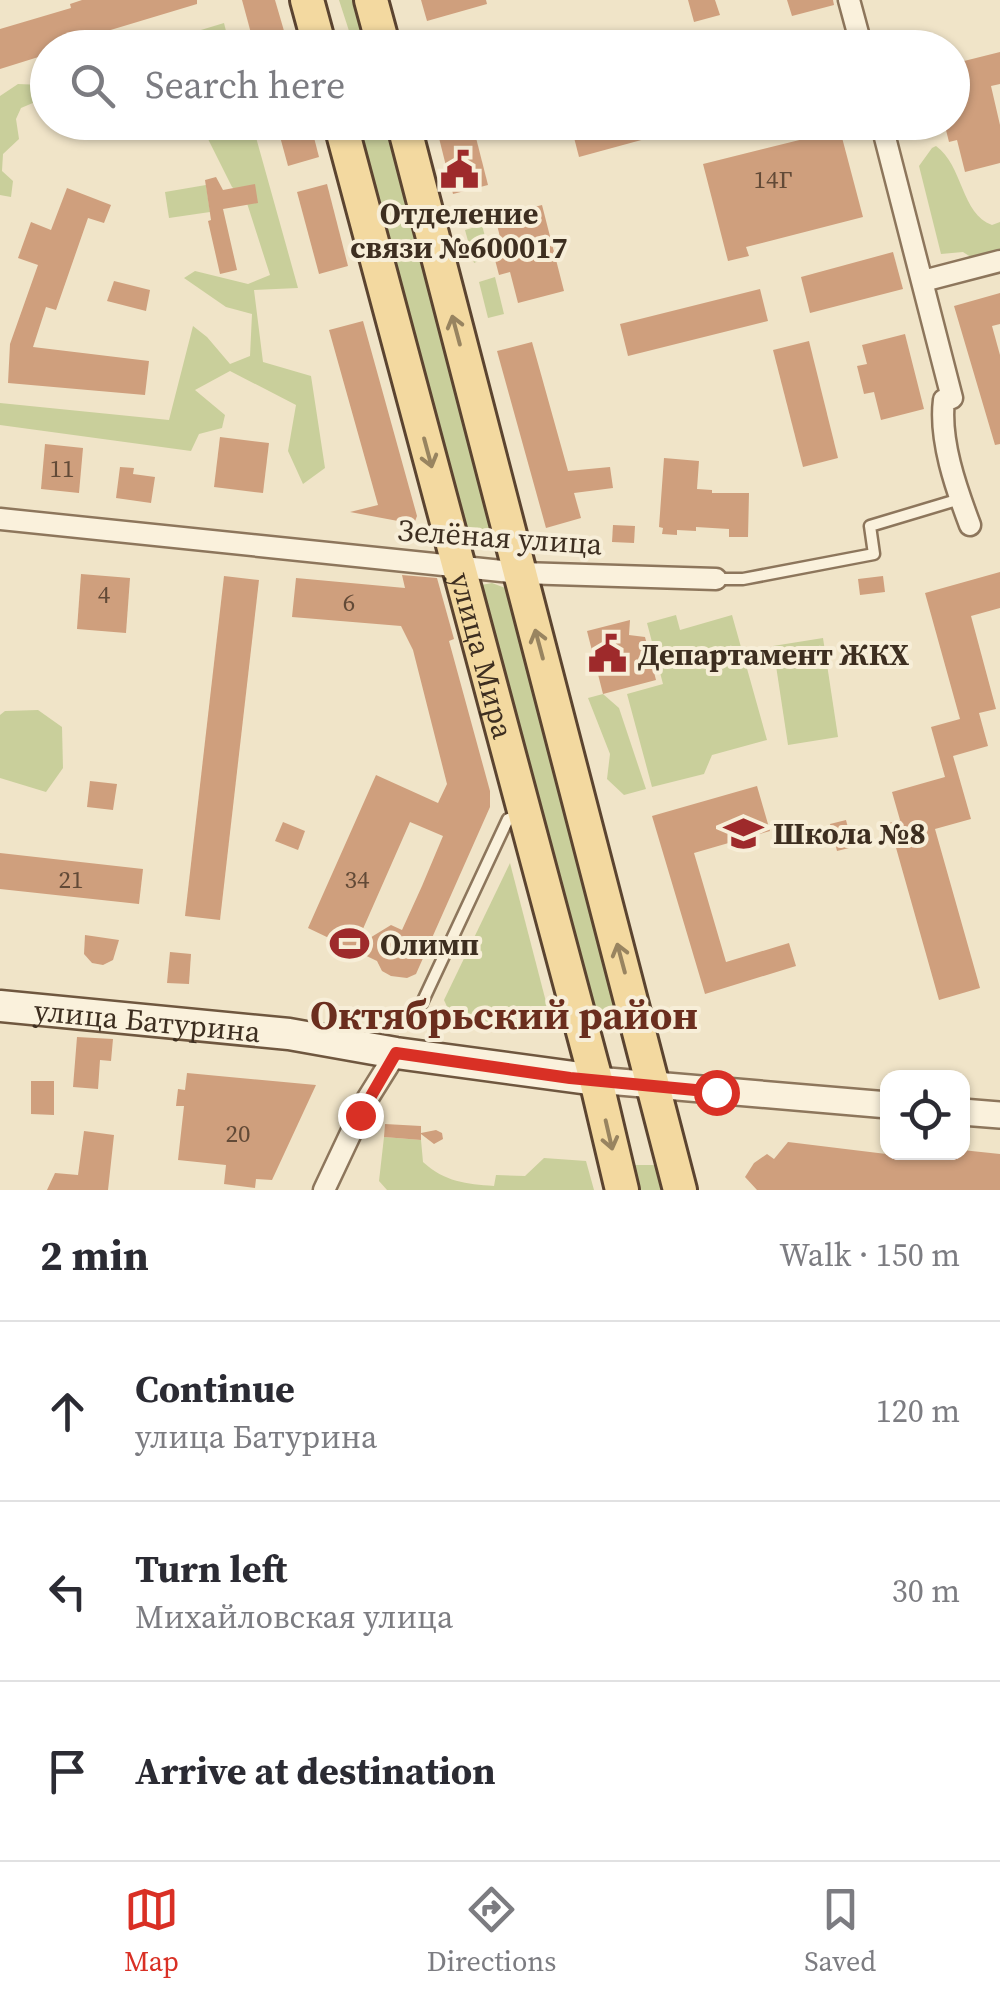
<!DOCTYPE html>
<html lang="en">
<head>
<meta charset="utf-8">
<style>
	body { margin:0; font-family:"Source Serif 4",serif; background:#f7f7f7; color:#2b2b33 }
	.controls { position:absolute; right:30px; bottom:30px; display:grid; overflow:hidden; border-radius:20px; box-shadow:0 2px 8px #0004 }
	.controls button { width:90px; height:90px; display:grid; place-items:center; padding:0; border:0; border-bottom:2px solid #e1e1e2; background:#fff; color:#2b2b33; font:50px sans-serif }
	.stop { position:absolute; width:30px; height:30px; margin:-22px; border:8px solid #d93025; border-radius:50%; background:#fff }
	.stop.end { background:#d93025; border-color:#fff; box-shadow:0 2px 10px #0008 }
	.list { margin:0; padding:0; list-style:none }
	h2 { display:flex; justify-content:space-between; align-items:center; height:130px; margin:0; padding:0 40px; font-size:42px }
	h2 small { font-size:32px; font-weight:400; color:#7c7c81 }
	.list li { display:grid; grid-template-columns:65px 1fr auto; gap:30px; align-items:center; box-sizing:border-box; height:180px; padding:0 40px; border-top:2px solid #e1e1e2 }
	.list b { display:block; font-size:38px; white-space:nowrap }
	.list p { margin:0; font-size:32px; white-space:nowrap; color:#7c7c81 }
	.list em { font-size:32px; font-style:normal; color:#7c7c81 }
	.icon { flex:none; width:55px; height:55px; fill:none; stroke:currentColor; stroke-width:2; stroke-linecap:round; stroke-linejoin:round }
	.map { position:relative; flex:none; width:1000px; height:1190px; overflow:hidden }
	.search { position:absolute; background:#fff; box-shadow:0 2px 8px #0004; left:30px; right:30px; top:30px; height:110px; display:flex; align-items:center; gap:25px; box-sizing:border-box; padding:0 35px; border-radius:55px; color:#7c7c81; font-size:38px }
	.sheet { height:670px; background:#fff }
	nav { display:flex; justify-content:space-around; align-items:center; box-sizing:border-box; height:140px; border-top:2px solid #e1e1e2; background:#fff; font-size:28px; color:#7c7c81 }
	nav a { display:grid; justify-items:center; gap:5px }
	nav .on { color:#d93025 }
	.map>svg:first-child { display:block }
	.green { fill:#c9cf9b }
	.building { fill:#cf9f7d; fill-rule:evenodd }
	.lines { fill:none; stroke-linecap:round; stroke-linejoin:round }
	.service-casing { stroke:#8d765c; stroke-width:15 }
	.minor-casing { stroke:#8d765c; stroke-width:25 }
	.tertiary-casing { stroke:#8d765c; stroke-width:30 }
	.secondary-casing { stroke:#6f573f; stroke-width:35 }
	.primary-casing { stroke:#5b4430; stroke-width:38 }
	.service { stroke:#faf1dc; stroke-width:10 }
	.minor { stroke:#faf1dc; stroke-width:20 }
	.tertiary { stroke:#faf1dc; stroke-width:25 }
	.secondary { stroke:#faf1dc; stroke-width:30 }
	.primary { stroke:#f3d9a0; stroke-width:32 }
	.oneway { stroke:#988460 }
	.route { stroke:#d93025; stroke-width:12 }
	.labels { text-anchor:middle; dominant-baseline:central; stroke-width:8; stroke-linejoin:round; paint-order:stroke }
	.number-label { font-size:25px; fill:#624a37 }
	.poi-label { font-size:30px; font-weight:bold; fill:#3d2e20; stroke:#f7eed8; text-anchor:start }
	.street-label { font-size:30px; fill:#3d2e20; stroke:#f7eed8 }
	.district-label { font-size:40px; font-weight:bold; fill:#6b2e1e; stroke:#f7eed8 }
</style>
</head>
<body>
<div class="map">
<svg width="1000" height="1190" viewBox="0 0 1000 1190">
	<rect width="100%" height="100%" fill="#f0e4c8"/>
	<!-- green -->
	<g class="green">
		<polygon points="339,0 357,0 369,47 351,47 350,34"/>
		<polygon points="224,23 230,47 145,47"/>
		<polygon points="18,84 43,85 47,97 21,108 16,119 19,139 3,154 2,171 13,181 11,197 0,195 0,96"/>
		<polygon points="200,123 252,123 298,288 254,290 263,362 311,376 325,468 303,484 288,451 296,405 230,371 195,390 225,415 222,428 199,434 191,451 0,425 0,403 169,420 193,326 207,337 230,364 250,356 252,314 226,307 184,278 195,271 248,284 270,275 245,197 232,187"/>
		<polygon points="357,123 388,123 496,540 482,541 467,536 360,145"/>
		<path d="M936,146c27,19 25,68 56,79l8,-3v36l-20,5 -17,-11 -22,2 -22,-88 13,-18z"/>
		<polygon points="206,185 210,212 169,218 165,192"/>
		<polygon points="482,225 490,256 474,263 465,230"/>
		<polygon points="495,277 504,314 488,318 479,282"/>
		<polygon points="492,583 508,589 624,1022 613,1031 596,1032 476,586"/>
		<polygon points="676,615 680,630 732,615 767,740 712,755 704,774 652,787 627,694 663,684 647,623"/>
		<polygon points="823,638 838,737 788,745 773,646"/>
		<polygon points="603,694 619,708 646,789 624,795 607,779 610,754 588,698"/>
		<polygon points="38,710 62,727 63,768 46,792 0,778 0,715 5,711"/>
		<polygon points="510,863 552,1025 545,1033 453,1020 444,1000"/>
		<path d="M384,1137l37,3 2,22c22,20 43,22 71,24l2,-11 29,1 19,-18 42,3 8,29h-207l-8,-9z"/>
		<polygon points="627,1165 660,1165 666,1190 634,1190"/>
	</g>
	<!-- building -->
	<g class="building">
		<polygon points="82,0 197,0 197,4 84,38 85,42 67,48 48,48 48,54 0,69 0,29 71,8 70,4"/>
		<polygon points="242,0 275,0 289,48 255,48"/>
		<polygon points="421,0 486,0 487,4 427,21"/>
		<polygon points="688,0 715,0 720,15 694,22"/>
		<polygon points="787,0 833,0 834,5 792,16"/>
		<polygon points="1000,52 1000,84 991,86 1000,125 1000,163 965,172 957,140 949,142 944,122 952,122 952,64"/>
		<polygon points="276,122 310,122 319,157 288,166"/>
		<polygon points="435,122 472,122 488,185 453,194"/>
		<polygon points="570,122 689,122 689,127 579,157"/>
		<polygon points="840,130 863,217 746,247 749,256 728,261 703,164"/>
		<polygon points="216,177 223,190 255,184 258,203 223,209 237,270 220,274 208,221 211,220 205,180"/>
		<polygon points="327,184 348,266 319,274 297,192"/>
		<polygon points="67,188 111,205 104,223 88,218 56,310 46,307 33,347 149,361 145,395 8,383 10,344 38,265 18,258 31,222 51,230"/>
		<polygon points="542,205 564,291 518,303 510,272 499,275 494,256 504,253 495,217"/>
		<polygon points="893,252 903,289 810,313 801,277"/>
		<polygon points="114,281 150,290 146,311 107,301"/>
		<polygon points="760,289 768,321 628,356 620,324"/>
		<polygon points="1000,293 1000,324 992,326 1000,355 1000,444 995,445 954,306"/>
		<polygon points="363,321 417,516 414,524 350,512 378,505 329,330"/>
		<polygon points="905,334 924,409 881,420 874,392 864,394 857,366 867,364 862,345"/>
		<polygon points="809,341 838,458 803,467 773,350"/>
		<polygon points="532,342 568,471 610,467 613,488 574,493 581,518 546,528 497,351"/>
		<polygon points="220,437 269,443 263,493 214,487"/>
		<polygon points="45,444 83,448 79,493 41,489"/>
		<polygon points="664,458 699,461 697,489 712,490 712,493 749,493 748,537 729,537 729,529 696,527 696,531 677,530 677,535 662,534 663,528 659,527"/>
		<polygon points="120,467 134,468 133,474 155,477 151,503 116,498"/>
		<polygon points="613,525 635,526 634,543 612,542"/>
		<polygon points="1000,572 1000,608 971,616 996,709 979,713 988,746 953,756 971,819 935,829 980,988 939,1000 889,823 900,820 892,792 945,777 931,727 960,719 925,593"/>
		<polygon points="81,574 130,578 126,633 77,629"/>
		<path d="M402,575l35,3 17,61 -5,2 41,150v16l-74,167 -9,4 -16,-2 -9,-5 -5,-10 -69,-33 68,-153 62,28 9,-19 -34,-134 -12,-24 -109,-9 4,-39 109,10zM410,822l33,14 -21,50 -20,44 -11,-5 -36,22z"/>
		<polygon points="224,576 259,580 220,920 185,916"/>
		<polygon points="883,576 885,592 860,595 858,579"/>
		<polygon points="630,620 629,635 645,637 656,680 603,694 587,631"/>
		<polygon points="90,781 117,784 113,810 87,807"/>
		<polygon points="757,786 770,831 694,853 726,962 789,943 796,966 705,994 652,816"/>
		<polygon points="846,820 853,847 837,851 830,824"/>
		<polygon points="283,822 305,831 298,850 275,841"/>
		<polygon points="0,853 143,869 139,904 0,889"/>
		<polygon points="85,935 119,940 113,960 103,965 92,963 84,954"/>
		<polygon points="170,952 191,954 189,984 167,983"/>
		<polygon points="77,1037 113,1039 111,1061 100,1060 98,1089 73,1087"/>
		<polygon points="187,1073 316,1085 272,1180 256,1179 255,1188 224,1184 226,1165 178,1160 184,1106 176,1106 178,1089 185,1090"/>
		<polygon points="31,1081 54,1081 54,1115 31,1114"/>
		<polygon points="385,1124 421,1126 421,1133 436,1130 442,1133 443,1139 434,1144 421,1134 421,1140 384,1137"/>
		<polygon points="84,1131 114,1135 108,1190 47,1190 55,1173 78,1175"/>
		<polygon points="788,1142 919,1158 919,1152 962,1152 962,1150 1000,1154 1000,1190 757,1190 745,1177 754,1163 767,1154 774,1159"/>
	</g>
	<g class="lines">
		<defs>
			<g id="service">
				<polyline points="716,579 743,579 874,554 870,526 960,499"/>
				<polyline points="421,1005 508,819 520,816"/>
			</g>
			<g id="minor">
				<polyline points="849,0 862,48"/>
				<path d="M881,122l71,276 -8,2c-5,40 12,88 26,125"/>
				<polyline points="923,281 1000,261"/>
				<polyline points="0,519 521,573 716,579"/>
				<polyline points="324,1190 366,1101 396,1053"/>
			</g>
			<g id="tertiary">
				<polyline points="596,1080 888,1105"/>
				<polyline points="962,1112 1000,1115"/>
			</g>
			<g id="secondary">
				<path id="s1" d="M0,1006l289,28 107,19 200,27"/>
			</g>
			<g id="primary">
				<polyline points="307,0 320,48"/>
				<polyline points="371,0 384,48"/>
				<path id="s2" d="M340,122l256,958 26,110"/>
				<polyline points="403,122 680,1190"/>
			</g>
		</defs>
		<!-- service casing -->
		<use href="#service" class="service-casing"/>
		<!-- minor casing -->
		<use href="#minor" class="minor-casing"/>
		<!-- tertiary casing -->
		<use href="#tertiary" class="tertiary-casing"/>
		<!-- secondary casing -->
		<use href="#secondary" class="secondary-casing"/>
		<!-- primary casing -->
		<use href="#primary" class="primary-casing"/>
		<!-- service -->
		<use href="#service" class="service"/>
		<!-- minor -->
		<use href="#minor" class="minor"/>
		<!-- tertiary -->
		<use href="#tertiary" class="tertiary"/>
		<!-- secondary -->
		<use href="#secondary" class="secondary"/>
		<!-- primary -->
		<use href="#primary" class="primary"/>
	</g>
	<!-- one-way arrows -->
	<defs><path id="oneway-shaft" d="M-6 0H5M1.5-3L5.5 0L1.5 3" fill="none" stroke-width="1.6" stroke-linecap="round" stroke-linejoin="round" transform="scale(2.5)"/></defs>
	<g class="oneway">
		<use href="#oneway-shaft" transform="translate(456 330) rotate(-105)"/>
		<use href="#oneway-shaft" transform="translate(428 453) rotate(75)"/>
		<use href="#oneway-shaft" transform="translate(539 644) rotate(-105)"/>
		<use href="#oneway-shaft" transform="translate(621 958) rotate(-105)"/>
		<use href="#oneway-shaft" transform="translate(609 1135) rotate(77)"/>
	</g>
	<g class="lines">
		<!-- route -->
		<polyline class="route" points="360,1115 396,1053 570,1078 716,1092"/>
	</g>
	<!-- icons -->
	<defs>
		<symbol id="civic-bare" viewBox="-9 -9 18 18"><path d="M-.6-6.5H3V-4.5H.6V-3L4-1V1h2V6H-6V1h2V-1L-.6-3ZM-1.2 2.5V6h2.4V2.5Z" fill="#9e2a2b" stroke="#f7eed8" stroke-width="2.5" paint-order="stroke"/></symbol>
		<symbol id="school-bare" viewBox="-9 -9 18 18"><path d="M0-5L7-2L0 1L-7-2ZM-4 1L0 2.5L4 1V4Q0 6-4 4Z" fill="#9e2a2b" stroke="#f7eed8" stroke-width="2.5" paint-order="stroke"/></symbol>
		<symbol id="stadium-bare" viewBox="-9 -9 18 18"><path d="M0-5a6.5 5 0 1 0 0 10a6.5 5 0 1 0 0-10ZM-3.5-1.8h7v3.6h-7Z" fill="#9e2a2b" stroke="#f7eed8" stroke-width="2.5" paint-order="stroke"/></symbol>
	</defs>
	<g fill-rule="evenodd">
		<use href="#civic-bare" x="432" y="142" width="55" height="55"/>
		<use href="#civic-bare" x="580" y="626" width="55" height="55"/>
		<use href="#school-bare" x="716" y="806" width="55" height="55"/>
		<use href="#stadium-bare" x="322" y="916" width="55" height="55"/>
	</g>
	<g class="labels">
		<!-- number labels -->
		<g class="number-label">
			<text x="773" y="179">14Г</text>
			<text x="62" y="468">11</text>
			<text x="104" y="594">4</text>
			<text x="349" y="602">6</text>
			<text x="71" y="879">21</text>
			<text x="357" y="879">34</text>
			<text x="238" y="1133">20</text>
		</g>
		<!-- poi labels -->
		<g class="poi-label">
			<text x="459" y="213" text-anchor="middle">Отделение<tspan x="459" dy="34">связи №600017</tspan></text>
			<text x="638" y="654">Департамент ЖКХ</text>
			<text x="773" y="833">Школа №8</text>
			<text x="380" y="944">Олимп</text>
		</g>
		<!-- street labels -->
		<g class="street-label">
			<text transform="translate(500 537) rotate(4)">Зелёная улица</text>
			<text stroke="none"><textPath href="#s2" startOffset="552">улица Мира</textPath></text>
			<text stroke="none"><textPath href="#s1" startOffset="148">улица Батурина</textPath></text>
		</g>
		<!-- district labels -->
		<g class="district-label">
			<text x="504" y="1015">Октябрьский район</text>
		</g>
	</g>
</svg>
<div class="controls">
<button><svg class="icon" aria-label="locate" viewBox="0 0 24 24"><circle cx="12" cy="12" r="6"/><path d="M12 2v4M12 18v4M2 12h4M18 12h4"/></svg></button>
</div>
<div class="stop" style="left:716px;top:1092px"></div>
<div class="stop end" style="left:360px;top:1115px"></div>
<div class="search"><svg class="icon" aria-label="search" viewBox="0 0 24 24"><circle cx="10" cy="10" r="6"/><path d="M15 15l6 6"/></svg>Search here</div>
</div>
<section class="sheet">
<h2>2 min<small>Walk · 150 m</small></h2>
<ul class="list">
<li><svg class="icon" aria-label="ahead" viewBox="0 0 24 24"><path d="M12 20V5M6 11l6-6 6 6"/></svg><div><b>Continue</b><p>улица Батурина</p></div><em>120 m</em></li>
<li><svg class="icon" aria-label="left" viewBox="0 0 24 24"><path d="M17 20v-9H6M10 6l-5 5 5 5"/></svg><div><b>Turn left</b><p>Михайловская улица</p></div><em>30 m</em></li>
<li><svg class="icon" aria-label="arrive" viewBox="0 0 24 24"><path d="M6 21V4h12l-3 4 3 4H6"/></svg><div><b>Arrive at destination</b></div></li>
</ul>
</section>
<nav>
<a class="on"><svg class="icon" aria-label="map" viewBox="0 0 24 24"><path d="M3 6l6-2 6 2 6-2v14l-6 2-6-2-6 2zM9 4v14M15 6v14"/></svg>Map</a>
<a><svg class="icon" aria-label="directions" viewBox="0 0 24 24"><path d="M12 3l9 9-9 9-9-9zM9 14v-3h6M13 9l2 2-2 2"/></svg>Directions</a>
<a><svg class="icon" aria-label="saved" viewBox="0 0 24 24"><path d="M7 4h10v16l-5-4-5 4z"/></svg>Saved</a>
</nav>
</body>
</html>
